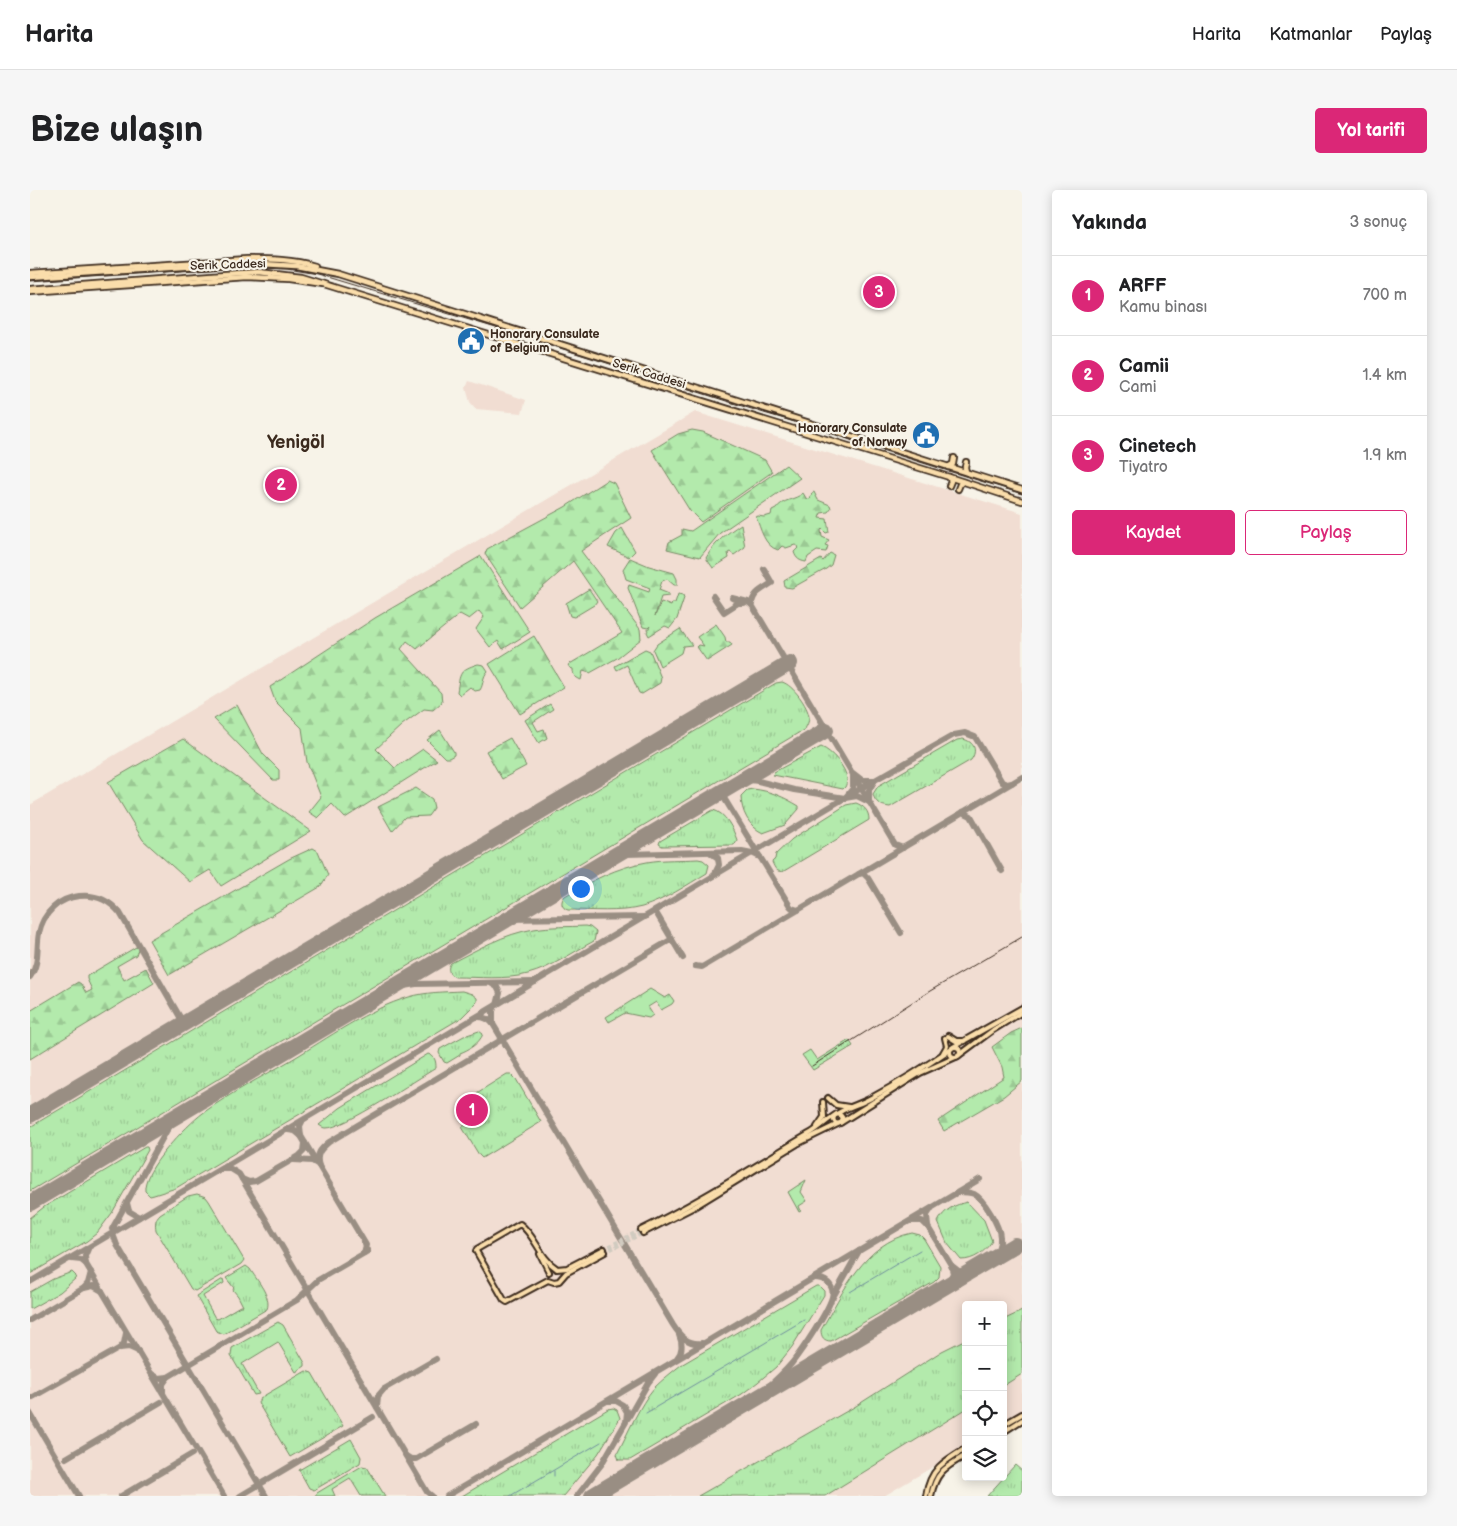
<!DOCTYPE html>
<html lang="tr">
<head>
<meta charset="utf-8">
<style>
	body { margin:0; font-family:"Balsamiq Sans",sans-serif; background:#f6f6f6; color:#202124 }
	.controls { position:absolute; right:15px; bottom:15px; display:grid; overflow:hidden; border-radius:5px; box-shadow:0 2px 12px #0003 }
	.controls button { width:45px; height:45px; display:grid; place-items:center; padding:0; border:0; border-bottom:1px solid #e0e0e0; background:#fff; color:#202124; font:25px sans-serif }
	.you { position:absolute; left:550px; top:698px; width:18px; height:18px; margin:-12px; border:4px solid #fff; border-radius:50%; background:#1a73e8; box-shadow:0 0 0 8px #1a73e833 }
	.badge { display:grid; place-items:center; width:32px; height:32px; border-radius:50%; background:#db2777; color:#fff; font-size:16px; font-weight:700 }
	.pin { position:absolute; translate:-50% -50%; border:2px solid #fff; box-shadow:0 1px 5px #0006 }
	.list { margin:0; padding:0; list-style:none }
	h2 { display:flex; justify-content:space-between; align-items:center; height:65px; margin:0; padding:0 20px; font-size:21px }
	h2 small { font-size:16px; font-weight:400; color:#757577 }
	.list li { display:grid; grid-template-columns:32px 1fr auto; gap:15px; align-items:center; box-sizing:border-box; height:80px; padding:0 20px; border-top:1px solid #e0e0e0 }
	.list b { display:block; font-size:19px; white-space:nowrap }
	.list p { margin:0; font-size:16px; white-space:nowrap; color:#757577 }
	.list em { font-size:16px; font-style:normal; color:#757577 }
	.actions { display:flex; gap:10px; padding:15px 20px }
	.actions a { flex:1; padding:11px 0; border:1px solid #db2777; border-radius:5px; text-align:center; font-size:18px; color:#db2777 }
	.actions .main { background:#db2777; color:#fff }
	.icon { flex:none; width:28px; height:28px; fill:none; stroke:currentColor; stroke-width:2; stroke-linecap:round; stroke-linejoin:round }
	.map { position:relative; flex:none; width:992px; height:1306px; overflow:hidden; border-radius:5px }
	header { display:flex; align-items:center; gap:30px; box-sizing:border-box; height:70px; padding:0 25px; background:#fff; border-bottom:1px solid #e0e0e0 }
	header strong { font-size:24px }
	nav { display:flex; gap:28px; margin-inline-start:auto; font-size:18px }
	.intro { display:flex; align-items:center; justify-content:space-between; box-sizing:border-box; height:120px; padding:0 30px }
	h1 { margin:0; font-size:35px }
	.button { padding:12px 22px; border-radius:5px; background:#db2777; color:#fff; font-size:18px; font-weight:700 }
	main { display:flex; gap:30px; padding:0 30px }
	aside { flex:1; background:#fff; border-radius:5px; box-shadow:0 2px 12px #0003 }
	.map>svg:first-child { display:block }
	.built { fill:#f1ddd2 }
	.grass { fill:url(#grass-tufts); stroke:#778a65 }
	.forest { fill:url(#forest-firs); stroke:#778a65 }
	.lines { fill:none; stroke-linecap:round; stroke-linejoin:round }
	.stream { stroke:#6f8f9d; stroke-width:1 }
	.taxiway { stroke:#998e83; stroke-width:6 }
	.runway { stroke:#998e83; stroke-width:16 }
	.primary-tunnel { stroke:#d1cbc0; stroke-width:4; stroke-dasharray:4 2; stroke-linecap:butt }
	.primary-casing { stroke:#3b2a1e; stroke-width:8 }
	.highway-casing { stroke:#3b2a1e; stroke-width:8 }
	.primary { stroke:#faddab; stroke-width:4 }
	.highway { stroke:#faddab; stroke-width:4.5 }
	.tram { stroke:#3b2a1e; stroke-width:1 }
	.labels { text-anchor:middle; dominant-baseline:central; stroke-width:4.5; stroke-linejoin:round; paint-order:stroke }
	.street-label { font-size:12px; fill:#3b2a1e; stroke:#f7f3e8 }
	.poi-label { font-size:12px; font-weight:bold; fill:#3b2a1e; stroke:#f7f3e8; text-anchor:start }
	.district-label { font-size:18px; font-weight:bold; fill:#3b2a1e; stroke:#f7f3e8 }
</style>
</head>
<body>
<header>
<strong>Harita</strong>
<nav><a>Harita</a><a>Katmanlar</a><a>Paylaş</a></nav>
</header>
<div class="intro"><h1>Bize ulaşın</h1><a class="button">Yol tarifi</a></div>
<main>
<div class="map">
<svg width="992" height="1306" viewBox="0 0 992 1306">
	<defs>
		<pattern id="grass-tufts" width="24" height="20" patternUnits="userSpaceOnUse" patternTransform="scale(1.25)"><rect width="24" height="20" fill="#b3eaac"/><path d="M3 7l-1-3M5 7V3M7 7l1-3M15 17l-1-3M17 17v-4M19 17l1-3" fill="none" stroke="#9bc994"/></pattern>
		<pattern id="forest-firs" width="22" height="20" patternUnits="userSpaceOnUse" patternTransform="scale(1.25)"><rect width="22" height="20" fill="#b3eaac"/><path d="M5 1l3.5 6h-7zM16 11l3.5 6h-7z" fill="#9bc994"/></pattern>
	</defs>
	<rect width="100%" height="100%" fill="#f7f3e8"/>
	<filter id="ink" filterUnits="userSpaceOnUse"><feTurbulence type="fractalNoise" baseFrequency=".02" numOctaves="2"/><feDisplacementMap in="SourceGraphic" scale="10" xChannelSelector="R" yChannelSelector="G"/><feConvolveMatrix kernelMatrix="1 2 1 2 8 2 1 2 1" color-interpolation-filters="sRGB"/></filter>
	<g filter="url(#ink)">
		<!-- built -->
		<g class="built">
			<polygon points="439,191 496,210 492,223 446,219 440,212 436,198"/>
			<polygon points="665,222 992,323 992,1223 973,1234 973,1115 936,1115 936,1257 854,1306 0,1306 0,615"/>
		</g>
		<!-- grass -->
		<g class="grass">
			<path d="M752,492c11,3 26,24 27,35 0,5 -2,8 -4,12l-775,462v-64l746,-444z"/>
			<path d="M933,549c11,3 15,11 8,21l-81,47c-9,-1 -15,-4 -17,-13l5,-8 79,-46z"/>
			<path d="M791,557c11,4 25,21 26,32 0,3 -1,6 -2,8l-2,2 -70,-14 1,-3z"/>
			<path d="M723,599c18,2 31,8 46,17v3l-14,16 -22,8c-14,-6 -22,-22 -22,-37l6,-6z"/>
			<path d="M826,613c8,3 13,8 13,17l-85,51c-7,2 -9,-2 -12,-9l3,-3 1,-5 16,-15 54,-34z"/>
			<path d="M683,620c13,3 20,19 24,30l-3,5 -72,1 -3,-2 1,-3z"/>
			<path d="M668,669l5,1 6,5 -2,8c-20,12 -42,27 -65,34 -23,6 -50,3 -74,3 -7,-2 -8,-9 -3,-14 26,-15 52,-29 82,-34 17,-3 34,-2 51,-3z"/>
			<path d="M555,736l5,1 6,5 -2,9c-21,11 -43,27 -66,33 -22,6 -50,3 -73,3l-5,-3c-2,-5 -2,-7 1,-11 27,-14 53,-29 83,-34 17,-3 34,-2 51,-3z"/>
			<polygon points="620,799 635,808 640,805 644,811 642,814 631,820 626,812 618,817 623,825 619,828 595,823 579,832 576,827"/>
			<path d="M432,801l10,3 5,4v4l-16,16 -285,170 -22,7 -4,1 -5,-5c-3,-21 42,-66 58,-78 27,-20 59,-36 88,-53 37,-22 77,-51 118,-63 17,-5 35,-5 53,-6z"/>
			<path d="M449,841l4,3c-4,10 -15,16 -23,19v2l-13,8 -3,-1 -5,-9 1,-4 24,-13z"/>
			<polygon points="819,850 823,856 783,880 772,865 780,860 787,870"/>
			<path d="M398,864c7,2 8,7 8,14 -19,11 -93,61 -110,60 -3,0 -4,-1 -7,-3l21,-17z"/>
			<polygon points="477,884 481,884 486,889 511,932 452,968 449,965 432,937 456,922 445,904"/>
			<polygon points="115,957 117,957 118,960 82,1023 67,1043 57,1051 0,1084 0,1028 14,1017"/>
			<polygon points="776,990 771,1002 777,1011 769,1016 771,1021 769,1022 758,1002"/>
			<path d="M167,1004l9,3 3,4 35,59 -3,4 -46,27 -4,-2 -35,-59c-1,-7 -1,-11 4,-16l28,-18z"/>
			<path d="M937,1012l17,18 8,21c-7,11 -18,19 -31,19l-14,-17 -9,-21c6,-13 17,-17 29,-20z"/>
			<path d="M882,1043l8,2 4,4 16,27 -1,11 -5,5 -103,59c-7,0 -10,-4 -10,-11 22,-38 43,-87 91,-97z"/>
			<path d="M216,1076l4,3c6,10 22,28 17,40l-43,25 -8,-3 -20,-35 27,-17 1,4 -21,13 12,22 3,1 22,-13h3l-5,-10 -5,-6 1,-2 -8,-10z"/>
			<polygon points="42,1082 46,1086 45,1089 30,1102 0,1119 0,1102 23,1089"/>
			<path d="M786,1096h3l5,5v4l-32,52 -16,20 -18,15 -16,12 -112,66h-11l-2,-6c10,-19 23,-50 37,-66 8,-8 18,-16 27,-23z"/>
			<polygon points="992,1121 992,1184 973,1196 973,1130"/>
			<polygon points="248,1132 253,1135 275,1173 275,1176 266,1182 248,1152 212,1174 229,1204 224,1205 201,1166 202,1158"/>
			<polygon points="936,1149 936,1219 795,1306 668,1306 826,1216 912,1161"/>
			<polygon points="276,1181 282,1183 313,1236 260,1267 228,1213 230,1208"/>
			<polygon points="583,1218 587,1220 590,1228 568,1264 533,1306 432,1306 578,1219"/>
			<polygon points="321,1249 331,1267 330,1273 284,1300 279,1298 269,1280"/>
			<polygon points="985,1275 992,1281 992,1306 957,1306"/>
			<polygon points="332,1276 337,1277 355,1306 331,1306 320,1288 302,1299 305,1306 285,1306 287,1303"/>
		</g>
		<!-- forest -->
		<g class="forest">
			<polygon points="662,240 673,242 735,270 742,282 671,332 660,321 622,260 648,244"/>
			<polygon points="756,275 770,288 690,343 670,367 637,359 639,352 652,345 652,339 661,341"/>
			<path d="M577,290l7,3 17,35 -50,33 59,78 1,10 -24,19 -27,15 -7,-2 -2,9c-6,-3 -8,-4 -8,-11l-3,-1 -2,-3 54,-32 -49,-72 -53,46 -35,-53 2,-5 78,-42z"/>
			<path d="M784,302l4,8 12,5 1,3 -3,4 -7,1 -2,5 8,1 2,13 -3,1 -4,-4 -1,1 1,7 7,3 -4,5 3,1 -2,6 -9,-1 -9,6 -2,5c-6,-1 -10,-3 -12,-10l5,-5 -4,-2 -9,3 -4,-2 -4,4c-14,-4 -17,-21 -22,-33l2,-1 6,1 7,-2 1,-4 4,-2c6,-10 20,-9 27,-16l3,5 4,1 2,-6z"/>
			<path d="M711,334l4,23 -11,8 -4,-3 -2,1 1,5 -16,10 -7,-10c9,-16 20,-24 35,-34z"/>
			<polygon points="592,338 605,361 599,367 578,357 586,343"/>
			<polygon points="800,363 804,365 801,375 796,379 762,398 755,397 754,391 791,369 793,371"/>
			<polygon points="451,366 500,442 473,459 468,451 460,457 446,439 454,427 449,421 439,429 430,424 387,459 377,451 371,459 411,503 412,512 403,520 394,519 372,535 346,559 365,578 393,559 407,570 315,628 302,614 288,628 279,622 291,607 277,572 272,538 245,511 240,497 345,428"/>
			<polygon points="600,368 619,376 644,383 647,389 647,395 644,395 637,389 632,391 629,400 639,404 639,406 631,407 625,426 631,412 641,416 642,413 645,413 648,404 653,405 654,408 647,429 640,438 635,436 619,446 617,442 620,436 618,438 613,437 598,398 599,395 619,402 620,398 596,389 593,379"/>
			<polygon points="559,399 567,411 564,415 544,427 540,426 536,413"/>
			<polygon points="686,434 695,447 696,452 700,452 702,455 677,471 667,457 669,455 674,456 667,447"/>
			<polygon points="650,439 662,455 653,456 651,463 630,476 623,460 627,454"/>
			<polygon points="504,446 534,497 490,524 459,474"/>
			<polygon points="615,459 620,461 631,488 630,493 612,504 609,503 597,475 587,480 585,476"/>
			<path d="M448,474l6,1 4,6c-6,6 -4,13 -8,19l-5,1 -5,-4 -10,8 -3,-3c3,-19 2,-22 21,-28z"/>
			<polygon points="520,514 523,519 503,532 508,541 514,539 517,548 509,553 495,530"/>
			<polygon points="207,515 233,564 249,580 249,590 243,590 184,529"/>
			<polygon points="410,540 424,562 424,565 419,568 415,568 397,550"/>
			<polygon points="480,548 496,576 472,589 456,561"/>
			<polygon points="153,549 281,641 191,696 180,680 160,692 113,650 78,592"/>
			<polygon points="386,598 402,609 404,618 398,626 375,627 362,641 348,617"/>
			<polygon points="283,658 288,661 298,685 290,697 139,785 119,750 259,669"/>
			<polygon points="106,757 108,759 106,765 87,776 94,790 116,778 124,793 0,869 0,821 48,792 51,794 56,803 62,800 57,789 57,786"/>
			<polygon points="992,838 992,891 974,906 914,941 908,931 974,887 972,877 962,857 981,843"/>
		</g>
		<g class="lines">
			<!-- stream -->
			<g class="stream">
				<polyline points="820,1102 890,1060"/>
				<polyline points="616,1223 774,1130"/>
				<polyline points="524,1281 524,1286"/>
				<polyline points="480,1306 571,1252"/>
			</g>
			<!-- taxiway -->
			<g class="taxiway">
				<polyline points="683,406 694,422 708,413 714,413"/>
				<polyline points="702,408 718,412 722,415 865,655 873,658"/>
				<path d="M722,415c0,-12 11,-16 20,-22l-8,-14"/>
				<polygon points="823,583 832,590 845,590 839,600 839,612 827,606 815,608 823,598"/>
				<polyline points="704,594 720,590 728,591 764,600 815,608"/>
				<polyline points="684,606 690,605 694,608 760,716 762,718 768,720"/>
				<polyline points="694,608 694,603 697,598"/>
				<polyline points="933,622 941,626 972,681"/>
				<polyline points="681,663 688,668 689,675 684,685"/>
				<polyline points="582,667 597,664 712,661 722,663 730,667"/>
				<polyline points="829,684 833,683 838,688 871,743"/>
				<polyline points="625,721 653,768"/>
				<polyline points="477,729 615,727"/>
				<polyline points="665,776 672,777 992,587"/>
				<path d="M0,787c10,-14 6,-28 9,-44 4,-20 20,-35 40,-37 17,-2 31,5 41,17l64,111"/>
				<polyline points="462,794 467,797 470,803 467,815"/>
				<polyline points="361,798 386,794 505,792"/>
				<path d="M448,827c7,0 11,2 15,7v-13l2,-5"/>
				<path d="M463,834l180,301c7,11 15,20 29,18"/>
				<polyline points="258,940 265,941 271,946 270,936 272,932"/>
				<polyline points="271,946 336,1055 334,1063"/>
				<polyline points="264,970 282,971 287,974"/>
				<path d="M289,976c-4,-12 2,-17 10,-24l343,-203"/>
				<polyline points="192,979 201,979 209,984 397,1302 402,1306"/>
				<polyline points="212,989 219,992 226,991 269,966 274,961 275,953"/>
				<path d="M929,1002c5,0 10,0 15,2 10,5 26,33 26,43 1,9 -3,15 -9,22"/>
				<polyline points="97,1013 99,1021 109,1027"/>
				<polyline points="882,1031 892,1031 898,1037 897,1025 901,1019"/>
				<polyline points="84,1036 83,1044 87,1055 236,1306"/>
				<polyline points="898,1037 921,1075"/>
				<polyline points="82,1039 137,940 150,924"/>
				<polyline points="42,1069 51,1070 56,1074 55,1066 58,1059"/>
				<polyline points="56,1074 194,1306"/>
				<polyline points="61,1082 58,1093 54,1098 63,1096 72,1101"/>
				<polyline points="0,1092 845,590 924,545 935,543 945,547 972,592 977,594 982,593"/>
				<polyline points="917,1095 923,1083 921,1075 930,1082 942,1080"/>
				<polyline points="803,1107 829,1061"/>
				<polyline points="0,1130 54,1098"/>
				<polyline points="96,1143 94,1153 90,1158 99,1157 108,1161"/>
				<path d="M647,1168c6,-7 6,-14 2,-23"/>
				<polyline points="122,1184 129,1188 138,1187 133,1194 133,1202"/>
				<polyline points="138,1187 267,1110 288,1090 338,1061"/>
				<polyline points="3,1207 90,1158"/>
				<path d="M726,1208c12,-11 25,-22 36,-35 10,-13 36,-51 40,-66 3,-12 -7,-19 -18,-19"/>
				<polyline points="347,1217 348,1206 354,1199 406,1169"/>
				<polyline points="0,1223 49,1306"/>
				<polyline points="598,1228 618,1193 625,1184"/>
				<polyline points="376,1266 381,1269 386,1269 446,1234"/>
				<polyline points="36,1268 131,1212"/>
				<polyline points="91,1306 162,1264"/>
				<polyline points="210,1306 343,1227"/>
				<polyline points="417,1306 950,989"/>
				<polyline points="547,1306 571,1275 596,1232 597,1222 593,1215 586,1211 578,1211"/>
			</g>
			<!-- runway -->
			<g class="runway">
				<polyline points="0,925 760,473"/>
				<polyline points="0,1013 796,540"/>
				<polyline points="562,1306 985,1055"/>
			</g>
			<!-- primary-tunnel -->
			<g class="primary-tunnel">
				<polyline points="574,1059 611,1040"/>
				<polyline points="575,1062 613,1043"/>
			</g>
			<defs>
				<g id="primary">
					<polyline points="918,846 926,851 934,851"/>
					<polyline points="923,857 992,818"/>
					<circle cx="925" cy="862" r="5"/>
					<polyline points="913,863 917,856 915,848"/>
					<polyline points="798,908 806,915 819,917"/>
					<circle cx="808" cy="929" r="4.5"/>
					<polyline points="787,937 794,927 793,912"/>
					<path d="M611,1040c58,-28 112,-63 168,-96 11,-6 20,-16 31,-22 10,-6 21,-8 31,-14 28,-15 55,-32 81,-50"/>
					<polyline points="613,1043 664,1017 767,954 810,933 890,883 928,866 963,840 992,822"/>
					<polyline points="510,1064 519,1082"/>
					<path d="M526,1078c-16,-10 -21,-33 -36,-44l-43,25 -1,2 28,49 3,2 41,-22 6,2 5,-1 7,-8 39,-21"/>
					<polyline points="527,1079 537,1078 574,1059"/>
					<polyline points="973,1235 992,1224"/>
					<polyline points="973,1242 992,1230"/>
					<path d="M896,1306c4,-27 18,-35 40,-48"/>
					<path d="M901,1306c5,-25 15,-29 35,-41"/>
				</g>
				<g id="highway">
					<path d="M0,83l217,-14c23,0 46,0 68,7"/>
					<polyline points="0,87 215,73 266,76 308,84 992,300"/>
					<polyline points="0,99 195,84 229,82 271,87 919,287 992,311"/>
					<polyline points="0,102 217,87 258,89 293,94"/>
					<polyline points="936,272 935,277 936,282"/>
					<polyline points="918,277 923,274 924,268"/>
					<polyline points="919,287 921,291 919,296"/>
					<polyline points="928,299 930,294 933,292"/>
				</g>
			</defs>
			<!-- primary casing -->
			<use href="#primary" class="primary-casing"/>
			<!-- highway casing -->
			<use href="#highway" class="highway-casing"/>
			<!-- primary -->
			<use href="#primary" class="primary"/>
			<!-- highway -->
			<use href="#highway" class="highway"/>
			<!-- tram -->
			<g class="tram">
				<polyline points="0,91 211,77 257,79 287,84 486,144 734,223 799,242 823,251 992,304"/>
				<polyline points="782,876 900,801 992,747"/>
			</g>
		</g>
	</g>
	<!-- icons -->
	<defs>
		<symbol id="civic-disc" viewBox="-11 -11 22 22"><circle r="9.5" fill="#1f6fb2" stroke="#f7f3e8"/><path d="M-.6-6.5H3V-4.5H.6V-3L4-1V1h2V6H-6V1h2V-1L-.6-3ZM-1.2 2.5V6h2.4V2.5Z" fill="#fff"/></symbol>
	</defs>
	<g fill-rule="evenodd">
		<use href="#civic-disc" x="425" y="135" width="32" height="32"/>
		<use href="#civic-disc" x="880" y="229" width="32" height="32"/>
	</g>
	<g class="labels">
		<!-- street labels -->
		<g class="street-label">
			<text transform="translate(198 75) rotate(-2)">Serik Caddesi</text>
			<text transform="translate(619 184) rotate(17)">Serik Caddesi</text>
		</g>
		<!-- poi labels -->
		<g class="poi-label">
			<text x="460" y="144">Honorary Consulate<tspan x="460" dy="14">of Belgium</tspan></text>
			<text x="877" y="238" text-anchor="end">Honorary Consulate<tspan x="877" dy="14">of Norway</tspan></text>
		</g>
		<!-- district labels -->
		<g class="district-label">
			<text x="266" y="252">Yenigöl</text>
		</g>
	</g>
</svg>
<div class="controls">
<button>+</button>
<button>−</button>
<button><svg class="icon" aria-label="locate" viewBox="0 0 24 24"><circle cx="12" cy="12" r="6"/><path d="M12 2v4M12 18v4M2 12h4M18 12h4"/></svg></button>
<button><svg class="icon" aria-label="layers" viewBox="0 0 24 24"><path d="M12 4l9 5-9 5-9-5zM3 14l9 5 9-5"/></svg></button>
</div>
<div class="you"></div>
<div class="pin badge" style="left:442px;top:920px">1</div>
<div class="pin badge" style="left:251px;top:295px">2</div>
<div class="pin badge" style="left:849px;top:102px">3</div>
</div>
<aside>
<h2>Yakında<small>3 sonuç</small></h2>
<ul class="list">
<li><span class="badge">1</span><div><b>ARFF</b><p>Kamu binası</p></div><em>700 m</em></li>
<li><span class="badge">2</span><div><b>Camii</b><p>Cami</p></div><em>1.4 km</em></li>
<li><span class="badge">3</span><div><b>Cinetech</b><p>Tiyatro</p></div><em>1.9 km</em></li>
</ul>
<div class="actions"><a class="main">Kaydet</a><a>Paylaş</a></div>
</aside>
</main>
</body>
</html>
